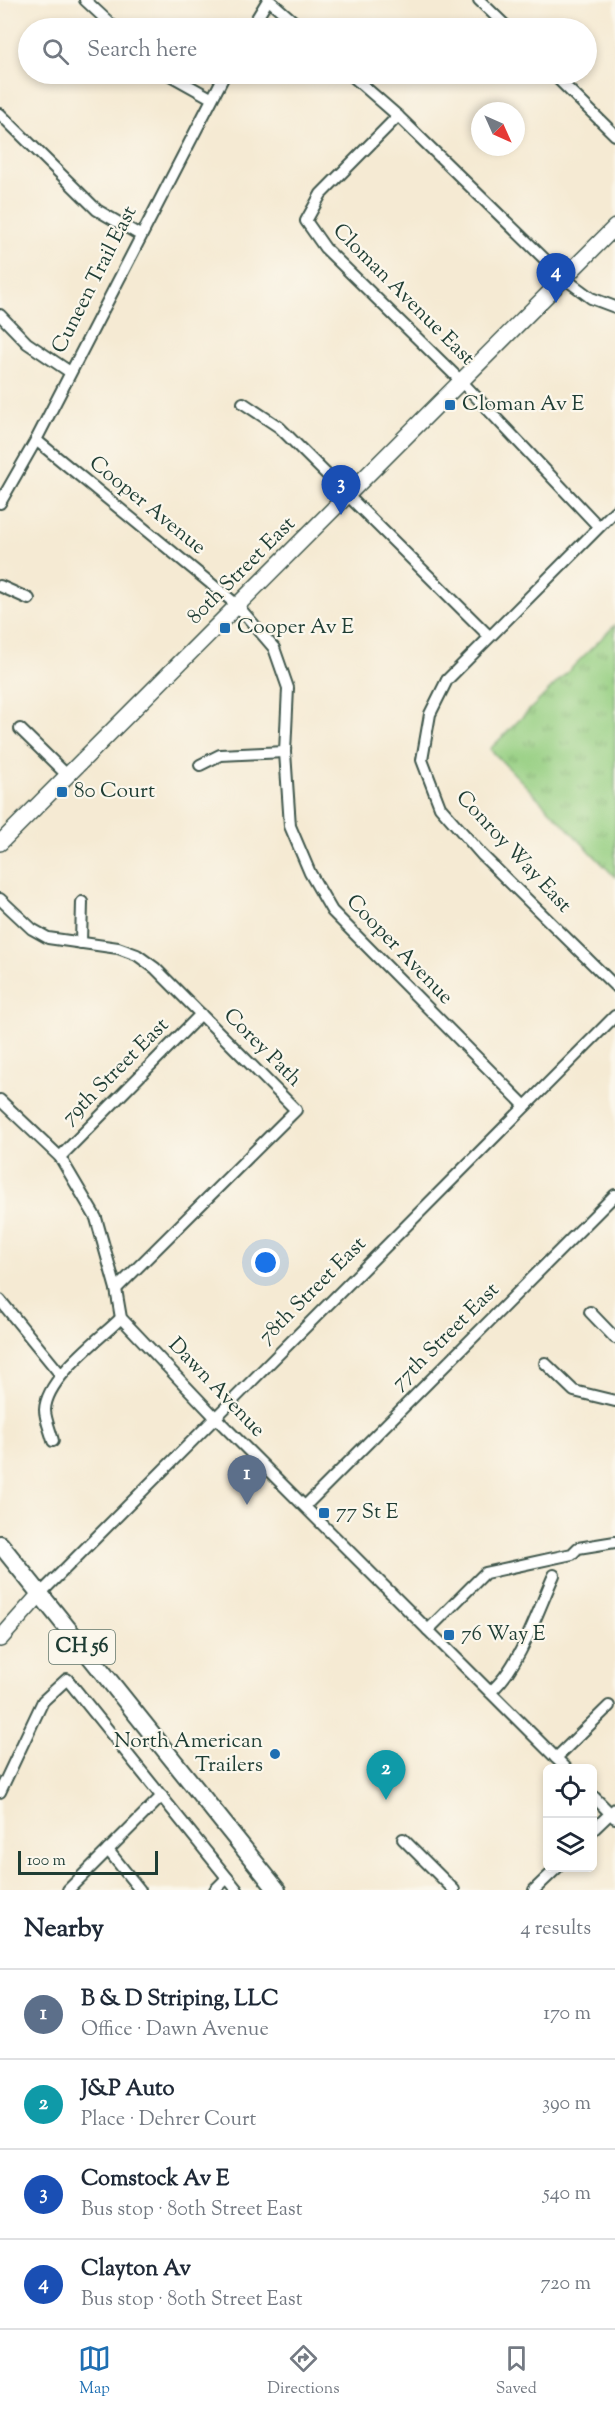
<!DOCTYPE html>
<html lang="en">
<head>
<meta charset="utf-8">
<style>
	body { margin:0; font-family:"Sorts Mill Goudy",serif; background:#f2f2f3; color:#1f2937 }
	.controls { position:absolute; right:18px; bottom:18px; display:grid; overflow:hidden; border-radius:9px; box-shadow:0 3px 9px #0003 }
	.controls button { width:54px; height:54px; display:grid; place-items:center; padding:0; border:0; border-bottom:2px solid #e0e1e3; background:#fff; color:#1f2937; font:30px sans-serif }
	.compass { position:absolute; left:471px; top:102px; width:54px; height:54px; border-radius:50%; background:#fff; box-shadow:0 3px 9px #0003; rotate:135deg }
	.scale { position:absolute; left:18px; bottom:15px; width:140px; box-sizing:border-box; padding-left:6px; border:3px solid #1f3d34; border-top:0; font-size:16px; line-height:21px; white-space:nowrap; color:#1f3d34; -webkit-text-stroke:4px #fbf7ec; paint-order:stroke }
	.you { position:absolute; left:266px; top:1263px; width:21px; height:21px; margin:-15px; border:4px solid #fff; border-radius:50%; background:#1a73e8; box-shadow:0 0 0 9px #1a73e833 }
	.badge { display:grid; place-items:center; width:39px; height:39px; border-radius:50%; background:#1f6fb2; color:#fff; font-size:20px; font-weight:700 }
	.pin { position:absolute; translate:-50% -50px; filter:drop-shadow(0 2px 3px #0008) }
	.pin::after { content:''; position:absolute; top:32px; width:21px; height:18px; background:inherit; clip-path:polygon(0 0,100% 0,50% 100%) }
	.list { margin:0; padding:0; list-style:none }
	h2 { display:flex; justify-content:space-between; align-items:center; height:78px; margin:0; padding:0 24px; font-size:26px }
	h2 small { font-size:20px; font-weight:400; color:#747a83 }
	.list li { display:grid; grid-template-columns:39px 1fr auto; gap:18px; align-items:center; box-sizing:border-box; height:90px; padding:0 24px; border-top:2px solid #e0e1e3 }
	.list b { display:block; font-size:22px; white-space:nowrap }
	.list p { margin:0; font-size:20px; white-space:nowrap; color:#747a83 }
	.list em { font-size:20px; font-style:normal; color:#747a83 }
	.icon { flex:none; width:33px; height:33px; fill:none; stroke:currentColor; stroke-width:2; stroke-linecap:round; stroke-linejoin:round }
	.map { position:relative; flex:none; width:615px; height:1890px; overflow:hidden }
	.search { position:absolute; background:#fff; box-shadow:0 3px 9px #0003; left:18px; right:18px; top:18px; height:66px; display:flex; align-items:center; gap:15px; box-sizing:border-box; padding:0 21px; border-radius:33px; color:#747a83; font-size:22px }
	.sheet { height:438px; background:#fff }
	nav { display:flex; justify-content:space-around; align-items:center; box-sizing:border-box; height:84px; border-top:2px solid #e0e1e3; background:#fff; font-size:16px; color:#747a83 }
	nav a { display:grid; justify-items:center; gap:3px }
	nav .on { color:#1f6fb2 }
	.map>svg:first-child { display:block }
	.park { fill:url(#park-tufts); stroke:#5a865b; stroke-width:1.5 }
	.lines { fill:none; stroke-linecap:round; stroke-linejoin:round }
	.street-casing { stroke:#3f574c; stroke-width:14 }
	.secondary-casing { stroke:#3f574c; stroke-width:18 }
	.primary-casing { stroke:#3f574c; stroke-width:20 }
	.street { stroke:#fff; stroke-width:10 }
	.secondary { stroke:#fff; stroke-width:15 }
	.primary { stroke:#fff; stroke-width:16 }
	.poi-dot { fill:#1f6fb2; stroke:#fbf7ec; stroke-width:2 }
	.labels { text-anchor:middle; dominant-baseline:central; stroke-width:4.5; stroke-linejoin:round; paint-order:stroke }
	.shield { fill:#fbf7ec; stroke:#61756b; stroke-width:1.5 }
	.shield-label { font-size:20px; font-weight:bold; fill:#1f3d34 }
	.street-label { font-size:21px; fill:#1f3d34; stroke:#fbf7ec }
	.poi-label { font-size:21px; fill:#1f3d34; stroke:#fbf7ec; text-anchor:start }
</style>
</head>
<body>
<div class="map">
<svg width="615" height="1890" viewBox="0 0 615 1890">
	<defs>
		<pattern id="park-tufts" width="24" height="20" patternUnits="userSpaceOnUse" patternTransform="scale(1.5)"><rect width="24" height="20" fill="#96cf82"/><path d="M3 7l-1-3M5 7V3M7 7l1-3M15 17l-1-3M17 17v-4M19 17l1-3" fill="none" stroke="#7aa96b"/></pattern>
	</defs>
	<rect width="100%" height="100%" fill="#fbf7ec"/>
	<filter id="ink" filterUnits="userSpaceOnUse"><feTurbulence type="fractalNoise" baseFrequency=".0167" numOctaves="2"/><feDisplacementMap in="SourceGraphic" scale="12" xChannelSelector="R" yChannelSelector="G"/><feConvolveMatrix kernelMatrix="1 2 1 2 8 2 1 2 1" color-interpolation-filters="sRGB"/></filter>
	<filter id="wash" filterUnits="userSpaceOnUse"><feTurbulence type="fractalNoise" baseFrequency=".008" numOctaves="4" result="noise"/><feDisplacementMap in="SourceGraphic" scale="24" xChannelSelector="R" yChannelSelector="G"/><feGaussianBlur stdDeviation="1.35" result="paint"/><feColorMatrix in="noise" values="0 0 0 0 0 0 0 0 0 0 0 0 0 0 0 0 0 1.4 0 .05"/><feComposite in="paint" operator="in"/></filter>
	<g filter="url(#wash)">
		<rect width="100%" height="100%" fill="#f5ead3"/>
		<!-- park -->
		<polygon class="park" points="615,625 615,877 490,749"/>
	</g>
	<g filter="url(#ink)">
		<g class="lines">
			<defs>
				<g id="street">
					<polyline points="85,0 115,28"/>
					<polyline points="269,0 301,28"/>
					<polyline points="479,0 508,28"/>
					<polyline points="251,28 268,0"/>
					<polyline points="168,74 211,98"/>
					<polyline points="350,74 398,116 564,278 591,298 615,307"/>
					<polyline points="553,74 615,135"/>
					<polyline points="0,114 97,210 140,235"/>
					<polyline points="398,116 321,194 306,221 325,248 462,382 598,526"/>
					<polyline points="0,315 27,343 70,372"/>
					<polyline points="243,403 279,427 489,636"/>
					<polyline points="36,440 237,605 274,648 288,688 285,752 290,826 310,873 332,911 525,1106"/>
					<polyline points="0,503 36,440 225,74"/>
					<polyline points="615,511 447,680 430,714 422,760 440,807 482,855 615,986"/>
					<polyline points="0,586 29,599"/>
					<polyline points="20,729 67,775"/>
					<polyline points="200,765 220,755 285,752"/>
					<polyline points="0,899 32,929 48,938 118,948 137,955 155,968 296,1110 116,1289"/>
					<polyline points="81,943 82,902"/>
					<polyline points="0,1100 60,1157 96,1218 116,1289 121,1318 215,1417 566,1768"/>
					<polyline points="60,1157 201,1014"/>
					<polyline points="0,1300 61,1375"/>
					<polyline points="590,1312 615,1338"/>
					<polyline points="545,1363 574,1391 615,1401"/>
					<path d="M53,1441c-2,-9 -8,-22 -8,-31 1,-32 55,-71 76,-92"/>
					<polyline points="305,1506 615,1195"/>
					<polyline points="40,1594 615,1016"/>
					<polyline points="428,1630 485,1573 572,1554 578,1548 615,1542"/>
					<path d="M490,1692c29,-23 48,-82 64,-117"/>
					<polyline points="556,1758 609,1706"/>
					<polyline points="0,1792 43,1701 67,1679 237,1890"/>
					<polyline points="592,1795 615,1818"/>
					<polyline points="592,1831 615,1809"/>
					<polyline points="403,1839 454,1890"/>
					<polyline points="108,1850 140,1890"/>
					<polyline points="68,1890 162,1796"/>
					<polyline points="215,1890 227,1878"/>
					<polyline points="534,1890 557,1868"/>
				</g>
				<g id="secondary">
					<polyline points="0,843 615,227"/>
					<polyline points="0,1639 40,1594"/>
				</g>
				<polyline id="primary" points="0,1544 277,1890"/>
			</defs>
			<!-- street casing -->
			<use href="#street" class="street-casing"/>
			<!-- secondary casing -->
			<use href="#secondary" class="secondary-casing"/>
			<!-- primary casing -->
			<use href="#primary" class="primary-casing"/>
			<!-- street -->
			<use href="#street" class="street"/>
			<!-- secondary -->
			<use href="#secondary" class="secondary"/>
			<!-- primary -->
			<use href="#primary" class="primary"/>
		</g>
	</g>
	<!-- markers -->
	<g class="poi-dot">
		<rect x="444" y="399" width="12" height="12" rx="3"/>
		<rect x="219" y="622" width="12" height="12" rx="3"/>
		<rect x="56" y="786" width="12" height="12" rx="3"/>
		<rect x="318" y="1507" width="12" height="12" rx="3"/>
		<rect x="443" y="1629" width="12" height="12" rx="3"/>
		<circle cx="275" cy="1754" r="6"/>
	</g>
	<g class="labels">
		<!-- shield labels -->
		<rect class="shield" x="49" y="1630" width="66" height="34" rx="4.5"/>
		<g class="shield-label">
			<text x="82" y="1647">CH 56</text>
		</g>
		<!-- street labels -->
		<g class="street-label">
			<text transform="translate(95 280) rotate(-63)">Cuneen Trail East</text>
			<text transform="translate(403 295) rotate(45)">Cloman Avenue East</text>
			<text transform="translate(147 506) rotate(39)">Cooper Avenue</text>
			<text transform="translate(242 571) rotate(-45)">80th Street East</text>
			<text transform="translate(513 852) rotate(47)">Conroy Way East</text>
			<text transform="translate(399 950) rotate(46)">Cooper Avenue</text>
			<text transform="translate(262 1048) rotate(45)">Corey Path</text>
			<text transform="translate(116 1072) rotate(-45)">79th Street East</text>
			<text transform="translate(313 1291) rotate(-45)">78th Street East</text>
			<text transform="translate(446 1337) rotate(-45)">77th Street East</text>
			<text transform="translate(216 1388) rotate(46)">Dawn Avenue</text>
		</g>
		<!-- poi labels -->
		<g class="poi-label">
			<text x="462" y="405">Cloman Av E</text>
			<text x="237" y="628">Cooper Av E</text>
			<text x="74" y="792">80 Court</text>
			<text x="336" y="1513">77 St E</text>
			<text x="461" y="1635">76 Way E</text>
			<text x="263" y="1742" text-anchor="end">North American<tspan x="263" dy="24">Trailers</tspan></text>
		</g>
	</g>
</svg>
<div class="controls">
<button><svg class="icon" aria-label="locate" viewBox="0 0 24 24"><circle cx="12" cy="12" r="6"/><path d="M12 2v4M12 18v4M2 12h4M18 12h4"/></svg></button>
<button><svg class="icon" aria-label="layers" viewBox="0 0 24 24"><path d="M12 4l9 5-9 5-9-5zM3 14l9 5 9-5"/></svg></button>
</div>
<svg class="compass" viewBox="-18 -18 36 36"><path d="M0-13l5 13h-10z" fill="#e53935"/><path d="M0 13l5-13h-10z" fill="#747a83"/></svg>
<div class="scale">100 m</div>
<div class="you"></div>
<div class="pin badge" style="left:247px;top:1505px;background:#5c6f8a">1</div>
<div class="pin badge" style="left:386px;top:1800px;background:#0f9aa8">2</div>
<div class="pin badge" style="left:341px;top:515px;background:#1a4fb4">3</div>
<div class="pin badge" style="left:556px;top:303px;background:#1a4fb4">4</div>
<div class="search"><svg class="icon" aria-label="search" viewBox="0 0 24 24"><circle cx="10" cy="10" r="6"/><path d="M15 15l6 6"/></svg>Search here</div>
</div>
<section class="sheet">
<h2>Nearby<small>4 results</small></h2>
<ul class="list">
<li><span class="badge" style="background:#5c6f8a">1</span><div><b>B &amp; D Striping, LLC</b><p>Office · Dawn Avenue</p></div><em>170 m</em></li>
<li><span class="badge" style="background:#0f9aa8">2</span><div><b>J&amp;P Auto</b><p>Place · Dehrer Court</p></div><em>390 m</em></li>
<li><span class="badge" style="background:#1a4fb4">3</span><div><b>Comstock Av E</b><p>Bus stop · 80th Street East</p></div><em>540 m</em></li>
<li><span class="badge" style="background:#1a4fb4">4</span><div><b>Clayton Av</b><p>Bus stop · 80th Street East</p></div><em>720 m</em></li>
</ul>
</section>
<nav>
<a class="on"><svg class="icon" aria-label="map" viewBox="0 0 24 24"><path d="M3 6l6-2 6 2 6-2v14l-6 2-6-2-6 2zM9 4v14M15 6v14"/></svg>Map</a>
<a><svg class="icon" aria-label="directions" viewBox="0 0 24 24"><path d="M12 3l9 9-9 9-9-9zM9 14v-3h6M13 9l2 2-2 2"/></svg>Directions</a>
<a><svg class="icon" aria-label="saved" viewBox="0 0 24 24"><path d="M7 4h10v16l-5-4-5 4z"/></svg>Saved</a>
</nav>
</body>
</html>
